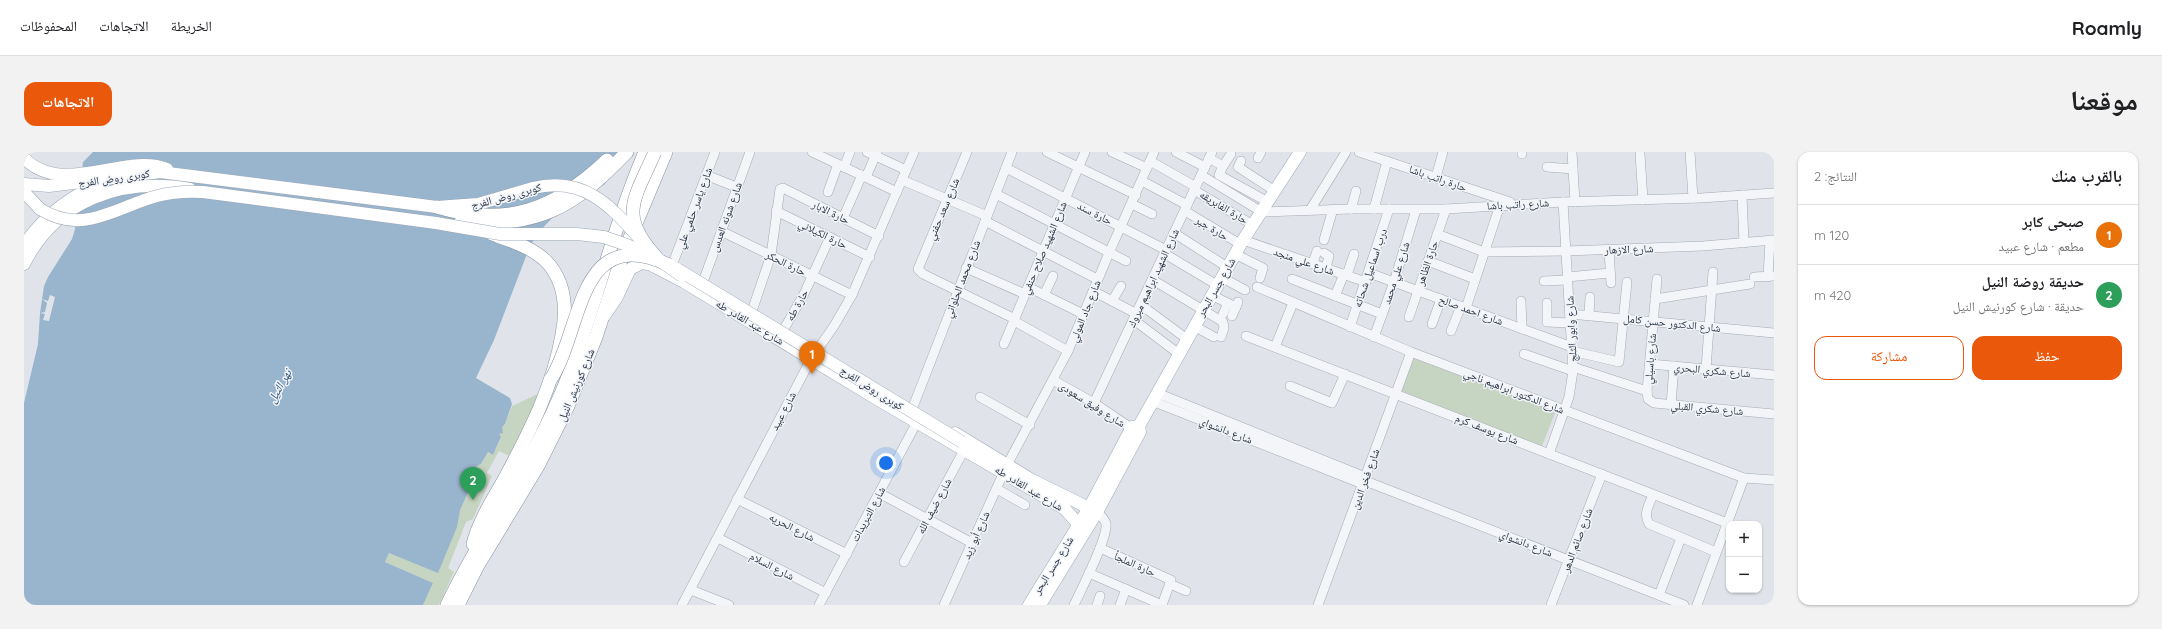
<!DOCTYPE html>
<html lang="ar">
<head>
<meta charset="utf-8">
<style>
	body { margin:0; font-family:Quicksand,"Noto Naskh Arabic",sans-serif; background:#f2f2f2; color:#202124; direction:rtl }
	.controls { position:absolute; right:12px; bottom:12px; display:grid; overflow:hidden; border-radius:8px; box-shadow:0 1px 3px #0004 }
	.controls button { width:36px; height:36px; display:grid; place-items:center; padding:0; border:0; border-bottom:1px solid #e0e0e0; background:#fff; color:#202124; font:20px sans-serif }
	.you { position:absolute; left:862px; top:311px; width:14px; height:14px; margin:-10px; border:3px solid #fff; border-radius:50%; background:#1a73e8; box-shadow:0 0 0 6px #1a73e833 }
	.badge { display:grid; place-items:center; width:26px; height:26px; border-radius:50%; background:#ea580c; color:#fff; font-size:13px; font-weight:700 }
	.pin { position:absolute; translate:-50% -33px; filter:drop-shadow(0 1px 2px #0008) }
	.pin::after { content:''; position:absolute; top:21px; width:14px; height:12px; background:inherit; clip-path:polygon(0 0,100% 0,50% 100%) }
	.list { margin:0; padding:0; list-style:none }
	h2 { display:flex; justify-content:space-between; align-items:center; height:52px; margin:0; padding:0 16px; font-size:17px }
	h2 small { font-size:13px; font-weight:400; color:#757577 }
	.list li { display:grid; grid-template-columns:26px 1fr auto; gap:12px; align-items:center; box-sizing:border-box; height:60px; padding:0 16px; border-top:1px solid #e0e0e0 }
	.list b { display:block; font-size:15px; white-space:nowrap }
	.list p { margin:0; font-size:13px; white-space:nowrap; color:#757577 }
	.list em { font-size:13px; font-style:normal; color:#757577 }
	.actions { display:flex; gap:8px; padding:12px 16px }
	.actions a { flex:1; padding:9px 0; border:1px solid #ea580c; border-radius:12px; text-align:center; font-size:14px; color:#ea580c }
	.actions .main { background:#ea580c; color:#fff }
	.map { position:relative; flex:none; width:1750px; height:453px; overflow:hidden; direction:ltr; border-radius:12px }
	header { display:flex; align-items:center; gap:24px; box-sizing:border-box; height:56px; padding:0 20px; background:#fff; border-bottom:1px solid #e0e0e0 }
	header strong { font-size:19px }
	nav { display:flex; gap:22px; margin-inline-start:auto; font-size:14px }
	.intro { display:flex; align-items:center; justify-content:space-between; box-sizing:border-box; height:96px; padding:0 24px }
	h1 { margin:0; font-size:28px }
	.button { padding:10px 18px; border-radius:12px; background:#ea580c; color:#fff; font-size:14px; font-weight:700 }
	main { display:flex; gap:24px; padding:0 24px }
	aside { flex:1; background:#fff; border-radius:12px; box-shadow:0 1px 3px #0004 }
	.map>svg:first-child { display:block }
	.green { fill:#c6d5c1 }
	.water { fill:#99b4cd }
	.pier { fill:#e0e4ea }
	.lines { fill:none; stroke-linecap:round; stroke-linejoin:round }
	.minor-casing { stroke:#a5abb5; stroke-width:10 }
	.major-casing { stroke:#9ea9b7; stroke-width:13 }
	.highway-casing { stroke:#8692a2; stroke-width:14 }
	.minor { stroke:#f3f5f8; stroke-width:9 }
	.major { stroke:#fff; stroke-width:12 }
	.highway { stroke:#fff; stroke-width:13 }
	.major-bridge-casing { stroke:#9ea9b7; stroke-width:13; stroke-linecap:butt }
	.highway-bridge-casing { stroke:#8692a2; stroke-width:14; stroke-linecap:butt }
	.major-bridge { stroke:#fff; stroke-width:12 }
	.highway-bridge { stroke:#fff; stroke-width:13 }
	.labels { text-anchor:middle; dominant-baseline:central; stroke-width:3; stroke-linejoin:round; paint-order:stroke }
	.street-label { font-size:11px; fill:#273243; stroke:#f0f3f7 }
	.water-label { font-size:12px; font-style:italic; fill:#2f537a; stroke:#f0f3f7 }
</style>
</head>
<body>
<header>
<strong>Roamly</strong>
<nav><a>الخريطة</a><a>الاتجاهات</a><a>المحفوظات</a></nav>
</header>
<div class="intro"><h1>موقعنا</h1><a class="button">الاتجاهات</a></div>
<main>
<aside>
<h2>بالقرب منك<small>النتائج: 2</small></h2>
<ul class="list">
<li><span class="badge" style="background:#e8710a">1</span><div><b>صبحى كابر</b><p>مطعم · شارع عبيد</p></div><em>120 m</em></li>
<li><span class="badge" style="background:#2e9e5b">2</span><div><b>حديقة روضة النيل</b><p>حديقة · شارع كورنيش النيل</p></div><em>420 m</em></li>
</ul>
<div class="actions"><a class="main">حفظ</a><a>مشاركة</a></div>
</aside>
<div class="map">
<svg width="1750" height="453" viewBox="0 0 1750 453">
	<rect width="100%" height="100%" fill="#e0e4ea"/>
	<!-- green -->
	<g class="green">
		<polygon points="1389,206 1532,259 1518,294 1376,240"/>
		<polygon points="516,241 485,304 475,299 463,321 468,324 449,367 442,370 424,416 430,420 415,453 399,453 409,431 361,410 365,401 436,358 453,314 457,312 464,300 469,303 477,286 475,282 477,280 478,275 481,272 488,254"/>
	</g>
	<!-- water -->
	<polygon class="water" points="69,0 596,0 581,32 530,64 514,81 506,94 470,188 452,226 486,246 488,252 481,272 478,275 479,281 475,282 477,285 469,303 464,300 457,312 453,314 443,335 445,338 436,358 433,375 414,421 365,401 361,410 409,431 399,453 0,453 0,251 14,192 16,161 20,134 24,125 48,87 51,77 59,10"/>
	<!-- pier -->
	<polygon class="pier" points="26,143 31,145 25,169 19,168 21,162 16,161 21,160 23,151 18,147 24,149"/>
	<g class="lines">
		<defs>
			<g id="minor">
				<polyline points="788,0 873,40"/>
				<polyline points="843,0 882,18"/>
				<polyline points="943,0 894,117 899,122 991,167"/>
				<polyline points="1023,0 1112,43"/>
				<polyline points="1088,0 1123,16"/>
				<polyline points="1152,0 1181,15"/>
				<polyline points="1335,0 1486,50"/>
				<polyline points="1548,0 1551,50"/>
				<polyline points="1666,0 1669,46"/>
				<polyline points="1498,2 1498,0"/>
				<polyline points="1616,2 1619,48"/>
				<polyline points="1185,6 1199,14 1195,23 1244,50"/>
				<polyline points="1234,6 1237,0"/>
				<polyline points="1126,9 1172,35"/>
				<polyline points="1217,9 1214,15 1251,39"/>
				<polyline points="1199,14 1207,2"/>
				<polyline points="820,15 826,0"/>
				<polyline points="1523,15 1549,17"/>
				<polyline points="982,16 1142,98"/>
				<polyline points="682,23 712,35"/>
				<polyline points="1177,23 1238,60"/>
				<polyline points="842,25 853,0"/>
				<polyline points="1412,25 1419,0"/>
				<polyline points="878,28 963,64"/>
				<polyline points="1118,29 1163,53"/>
				<polyline points="1170,38 1229,73"/>
				<polyline points="804,40 814,12"/>
				<polyline points="972,42 1102,109"/>
				<polyline points="1718,43 1720,91"/>
				<polyline points="1108,52 1128,62"/>
				<polyline points="1327,57 1332,39"/>
				<polyline points="1350,57 1363,9"/>
				<polyline points="1286,58 1322,0"/>
				<polyline points="752,59 846,105"/>
				<polyline points="1161,59 1216,92"/>
				<polyline points="1237,60 1327,57 1422,57 1539,50 1677,46 1750,41"/>
				<polyline points="819,66 838,23"/>
				<polyline points="961,69 1073,127"/>
				<polyline points="697,79 828,143"/>
				<polyline points="1150,81 1203,115"/>
				<polyline points="1413,82 1460,100 1542,99 1679,94 1750,88"/>
				<polyline points="1219,88 1342,130"/>
				<polyline points="1300,88 1309,57"/>
				<polyline points="1585,98 1587,131"/>
				<polyline points="1300,101 1305,104 1302,116"/>
				<polyline points="1141,102 1193,133"/>
				<polyline points="1211,102 1239,116 1236,126"/>
				<polyline points="1404,109 1451,127"/>
				<polyline points="649,111 691,0"/>
				<polyline points="1289,111 1293,99"/>
				<polyline points="942,116 1001,142"/>
				<polyline points="1345,121 1548,195"/>
				<polyline points="1323,123 1330,102"/>
				<polyline points="1197,125 1221,138"/>
				<polyline points="1543,125 1586,121"/>
				<polyline points="1730,125 1749,124"/>
				<polyline points="1744,125 1746,88"/>
				<polyline points="1268,127 1358,162"/>
				<polyline points="1633,127 1623,239 1624,247 1630,251 1750,262"/>
				<polyline points="1129,128 1199,170 1200,176 1197,185"/>
				<polyline points="1520,129 1543,128"/>
				<polyline points="679,130 726,0"/>
				<polyline points="1004,135 1059,162"/>
				<polyline points="1233,135 1387,200 1720,326 1750,328"/>
				<polyline points="1069,139 1113,162"/>
				<polyline points="1020,143 1029,124"/>
				<polyline points="1187,143 1212,155"/>
				<polyline points="1311,144 1320,122"/>
				<polyline points="1631,147 1726,132"/>
				<polyline points="1088,149 1097,134"/>
				<polyline points="1497,149 1498,177"/>
				<polyline points="1523,151 1523,170 1546,171"/>
				<polyline points="1117,153 1163,187"/>
				<polyline points="1442,156 1476,53"/>
				<polyline points="728,159 747,103 756,37 759,36 855,84"/>
				<polyline points="1199,162 1204,151"/>
				<polyline points="1546,162 1750,181"/>
				<polyline points="1565,163 1566,145"/>
				<polyline points="1208,164 1214,150"/>
				<polyline points="1385,165 1422,57"/>
				<polyline points="1110,168 1155,202"/>
				<polyline points="990,169 1044,199"/>
				<polyline points="1408,172 1417,147"/>
				<polyline points="1170,174 1190,185"/>
				<polyline points="1326,175 1365,57"/>
				<polyline points="760,177 780,142 806,85"/>
				<polyline points="1427,179 1437,154"/>
				<polyline points="1222,184 1703,371"/>
				<polyline points="1350,185 1370,130 1392,58"/>
				<polyline points="980,192 1061,0"/>
				<polyline points="1251,195 1269,151"/>
				<polyline points="1548,199 1595,210 1603,130"/>
				<polyline points="1500,202 1549,219"/>
				<polyline points="1626,212 1750,223"/>
				<polyline points="1549,215 1623,239"/>
				<polyline points="1682,217 1689,120"/>
				<polyline points="1029,228 1070,251 1107,276"/>
				<polyline points="1266,234 1308,251 1321,222"/>
				<polyline points="1133,241 1341,325 1344,330 1660,453"/>
				<polyline points="956,245 1006,273"/>
				<polyline points="1128,249 1339,332 1344,330"/>
				<polyline points="1070,251 1188,0"/>
				<polyline points="1647,253 1650,214"/>
				<polyline points="889,255 988,0"/>
				<polyline points="1525,302 1545,245 1549,219 1539,50"/>
				<polyline points="973,337 1001,353"/>
				<polyline points="855,341 948,391"/>
				<path d="M1629,343c-4,10 -10,19 -4,29l67,28"/>
				<polyline points="713,347 823,402"/>
				<polyline points="694,386 802,441"/>
				<polyline points="1076,396 1147,428 1138,453"/>
				<polyline points="880,410 940,298"/>
				<polyline points="1065,421 1138,453"/>
				<polyline points="1146,432 1162,439"/>
				<polyline points="667,438 705,453"/>
				<polyline points="1635,443 1657,386"/>
				<polyline points="658,453 787,207 810,174 828,143 890,0"/>
				<polyline points="795,453 893,270"/>
				<polyline points="920,453 983,313 1044,199 1085,101 1130,0"/>
				<path d="M1050,453c7,-15 34,-67 32,-81 -1,-5 -5,-8 -9,-12"/>
				<polyline points="1073,453 1076,444"/>
				<polyline points="1096,453 1102,437"/>
				<polyline points="1294,453 1387,200"/>
				<polyline points="1527,453 1578,322"/>
				<polyline points="1673,453 1720,326"/>
			</g>
			<g id="major">
				<path d="M0,6c38,40 101,-6 143,11"/>
				<polyline points="0,32 25,34 136,20 413,55 454,52 509,36"/>
				<polyline points="0,40 16,57"/>
				<path d="M0,93c20,-29 46,-49 78,-62"/>
				<path d="M0,112c32,-64 98,-87 166,-75"/>
				<polyline points="580,164 593,145 606,117 618,111 627,113 660,130 853,247 1041,357 1055,373"/>
				<polyline points="931,281 1008,328 1073,360"/>
				<polyline points="1005,453 1065,356 1108,275 1115,274"/>
				<polyline points="1016,453 1073,360 1116,280 1115,274 1219,88 1276,0"/>
			</g>
			<g id="highway">
				<path d="M413,55c70,21 119,2 170,-47"/>
				<path d="M436,71c81,3 112,-14 167,-71"/>
				<path d="M449,392c6,-24 21,-46 33,-68 24,-45 47,-90 56,-141 5,-26 4,-53 -16,-74 -15,-14 -35,-20 -54,-27"/>
				<path d="M423,453c33,-69 79,-132 110,-202 36,-81 53,-170 88,-251"/>
				<polyline points="434,453 453,415 514,314 544,254 572,185 598,105 642,0"/>
			</g>
		</defs>
		<!-- minor casing -->
		<use href="#minor" class="minor-casing"/>
		<!-- major casing -->
		<use href="#major" class="major-casing"/>
		<!-- highway casing -->
		<use href="#highway" class="highway-casing"/>
		<!-- minor -->
		<use href="#minor" class="minor"/>
		<!-- major -->
		<use href="#major" class="major"/>
		<!-- highway -->
		<use href="#highway" class="highway"/>
		<defs>
			<g id="major-bridge">
				<path d="M509,36c50,-12 76,16 107,51"/>
				<path d="M16,57c43,27 76,-2 117,-13 15,-4 30,-5 46,-4l233,31 64,11h77l27,3 23,8 32,15 23,16"/>
				<polyline points="653,117 938,290"/>
			</g>
			<g id="highway-bridge">
				<path d="M631,0c-21,48 -38,64 3,107"/>
				<path d="M527,227c32,-50 26,-157 118,-114"/>
			</g>
		</defs>
		<!-- major-bridge casing -->
		<use href="#major-bridge" class="major-bridge-casing"/>
		<!-- highway-bridge casing -->
		<use href="#highway-bridge" class="highway-bridge-casing"/>
		<!-- major-bridge -->
		<use href="#major-bridge" class="major-bridge"/>
		<!-- highway-bridge -->
		<use href="#highway-bridge" class="highway-bridge"/>
	</g>
	<g class="labels">
		<!-- street labels -->
		<g class="street-label">
			<text transform="translate(90 26) rotate(-8)">كوبرى روض الفرج</text>
			<text transform="translate(1414 26) rotate(19)">حارة راتب باشا</text>
			<text transform="translate(482 44) rotate(-15)">كوبرى روض الفرج</text>
			<text transform="translate(1494 52) rotate(-3)">شارع راتب باشا</text>
			<text transform="translate(1200 55) rotate(31)">حارة الفابريقه</text>
			<text transform="translate(670 56) rotate(-70)">شارع ياسر حلمي علي</text>
			<text transform="translate(919 57) rotate(-67)">شارع سعد حفني</text>
			<text transform="translate(807 60) rotate(26)">حارة الابار</text>
			<text transform="translate(1071 61) rotate(27)">حارة سند</text>
			<text transform="translate(702 65) rotate(-70)">شارع شونه العدس</text>
			<text transform="translate(1188 76) rotate(31)">حارة جبر</text>
			<text transform="translate(799 82) rotate(26)">حارة الكيلاني</text>
			<text transform="translate(1020 96) rotate(-67)">شارع الشهيد صلاح حنفي</text>
			<text transform="translate(1605 97) rotate(-2)">شارع الازهار</text>
			<text transform="translate(1280 109) rotate(19)">شارع علي منجد</text>
			<text transform="translate(762 111) rotate(26)">حارة الحكر</text>
			<text transform="translate(1403 111) rotate(-71)">حارة الظاهر</text>
			<text transform="translate(1346 116) rotate(-71)">درب اسماعيل شحاته</text>
			<text transform="translate(1372 121) rotate(-72)">شارع علي محمد</text>
			<text transform="translate(1129 126) rotate(-65)">شارع الشهيد ابراهيم مبروك</text>
			<text transform="translate(938 127) rotate(-69)">شارع محمد الحلواني</text>
			<text transform="translate(1192 135) rotate(-60)">شارع جسر البحر</text>
			<text transform="translate(773 153) rotate(-61)">حارة طه</text>
			<text transform="translate(1447 158) rotate(20)">شارع احمد صالح</text>
			<text transform="translate(1061 159) rotate(-68)">شارع جاد المولي</text>
			<text transform="translate(726 170) rotate(31)">شارع عبد القادر طه</text>
			<text transform="translate(1648 171) rotate(6)">شارع الدكتور حسن كامل</text>
			<text transform="translate(1547 177) rotate(-93)">شارع وابور الثلج</text>
			<text transform="translate(1626 207) rotate(-85)">شارع باسيلي</text>
			<text transform="translate(1688 218) rotate(5)">شارع شكري البحري</text>
			<text transform="translate(552 233) rotate(-67)">شارع كورنيش النيل</text>
			<text transform="translate(848 236) rotate(32)">كوبرى روض الفرج</text>
			<text transform="translate(1490 239) rotate(21)">شارع الدكتور ابراهيم ناجي</text>
			<text transform="translate(1068 252) rotate(32)">شارع وفيق سعودى</text>
			<text transform="translate(1683 256) rotate(5)">شارع شكري القبلي</text>
			<text transform="translate(759 259) rotate(-62)">شارع عبيد</text>
			<text transform="translate(1463 277) rotate(21)">شارع يوسف كرم</text>
			<text transform="translate(1202 278) rotate(21)">شارع دانشواي</text>
			<text transform="translate(1341 327) rotate(-70)">شارع فخر الدين</text>
			<text transform="translate(1005 336) rotate(31)">شارع عبد القادر طه</text>
			<text transform="translate(910 354) rotate(-62)">شارع ضيف الله</text>
			<text transform="translate(844 362) rotate(-62)">شارع التبريدات</text>
			<text transform="translate(768 375) rotate(27)">شارع الحريه</text>
			<text transform="translate(952 383) rotate(-66)">شارع أبو زيد</text>
			<text transform="translate(1553 388) rotate(-69)">شارع صائم الدهر</text>
			<text transform="translate(1502 391) rotate(21)">شارع دانشواي</text>
			<text transform="translate(1111 412) rotate(24)">حارة الملجأ</text>
			<text transform="translate(1029 413) rotate(-58)">شارع جسر البحر</text>
			<text transform="translate(748 414) rotate(27)">شارع السلام</text>
		</g>
		<!-- water labels -->
		<g class="water-label">
			<text transform="translate(255 234) rotate(-61)">نهر النيل</text>
		</g>
	</g>
</svg>
<div class="controls">
<button>+</button>
<button>−</button>
</div>
<div class="you"></div>
<div class="pin badge" style="left:788px;top:222px;background:#e8710a">1</div>
<div class="pin badge" style="left:449px;top:348px;background:#2e9e5b">2</div>
</div>
</main>
</body>
</html>
